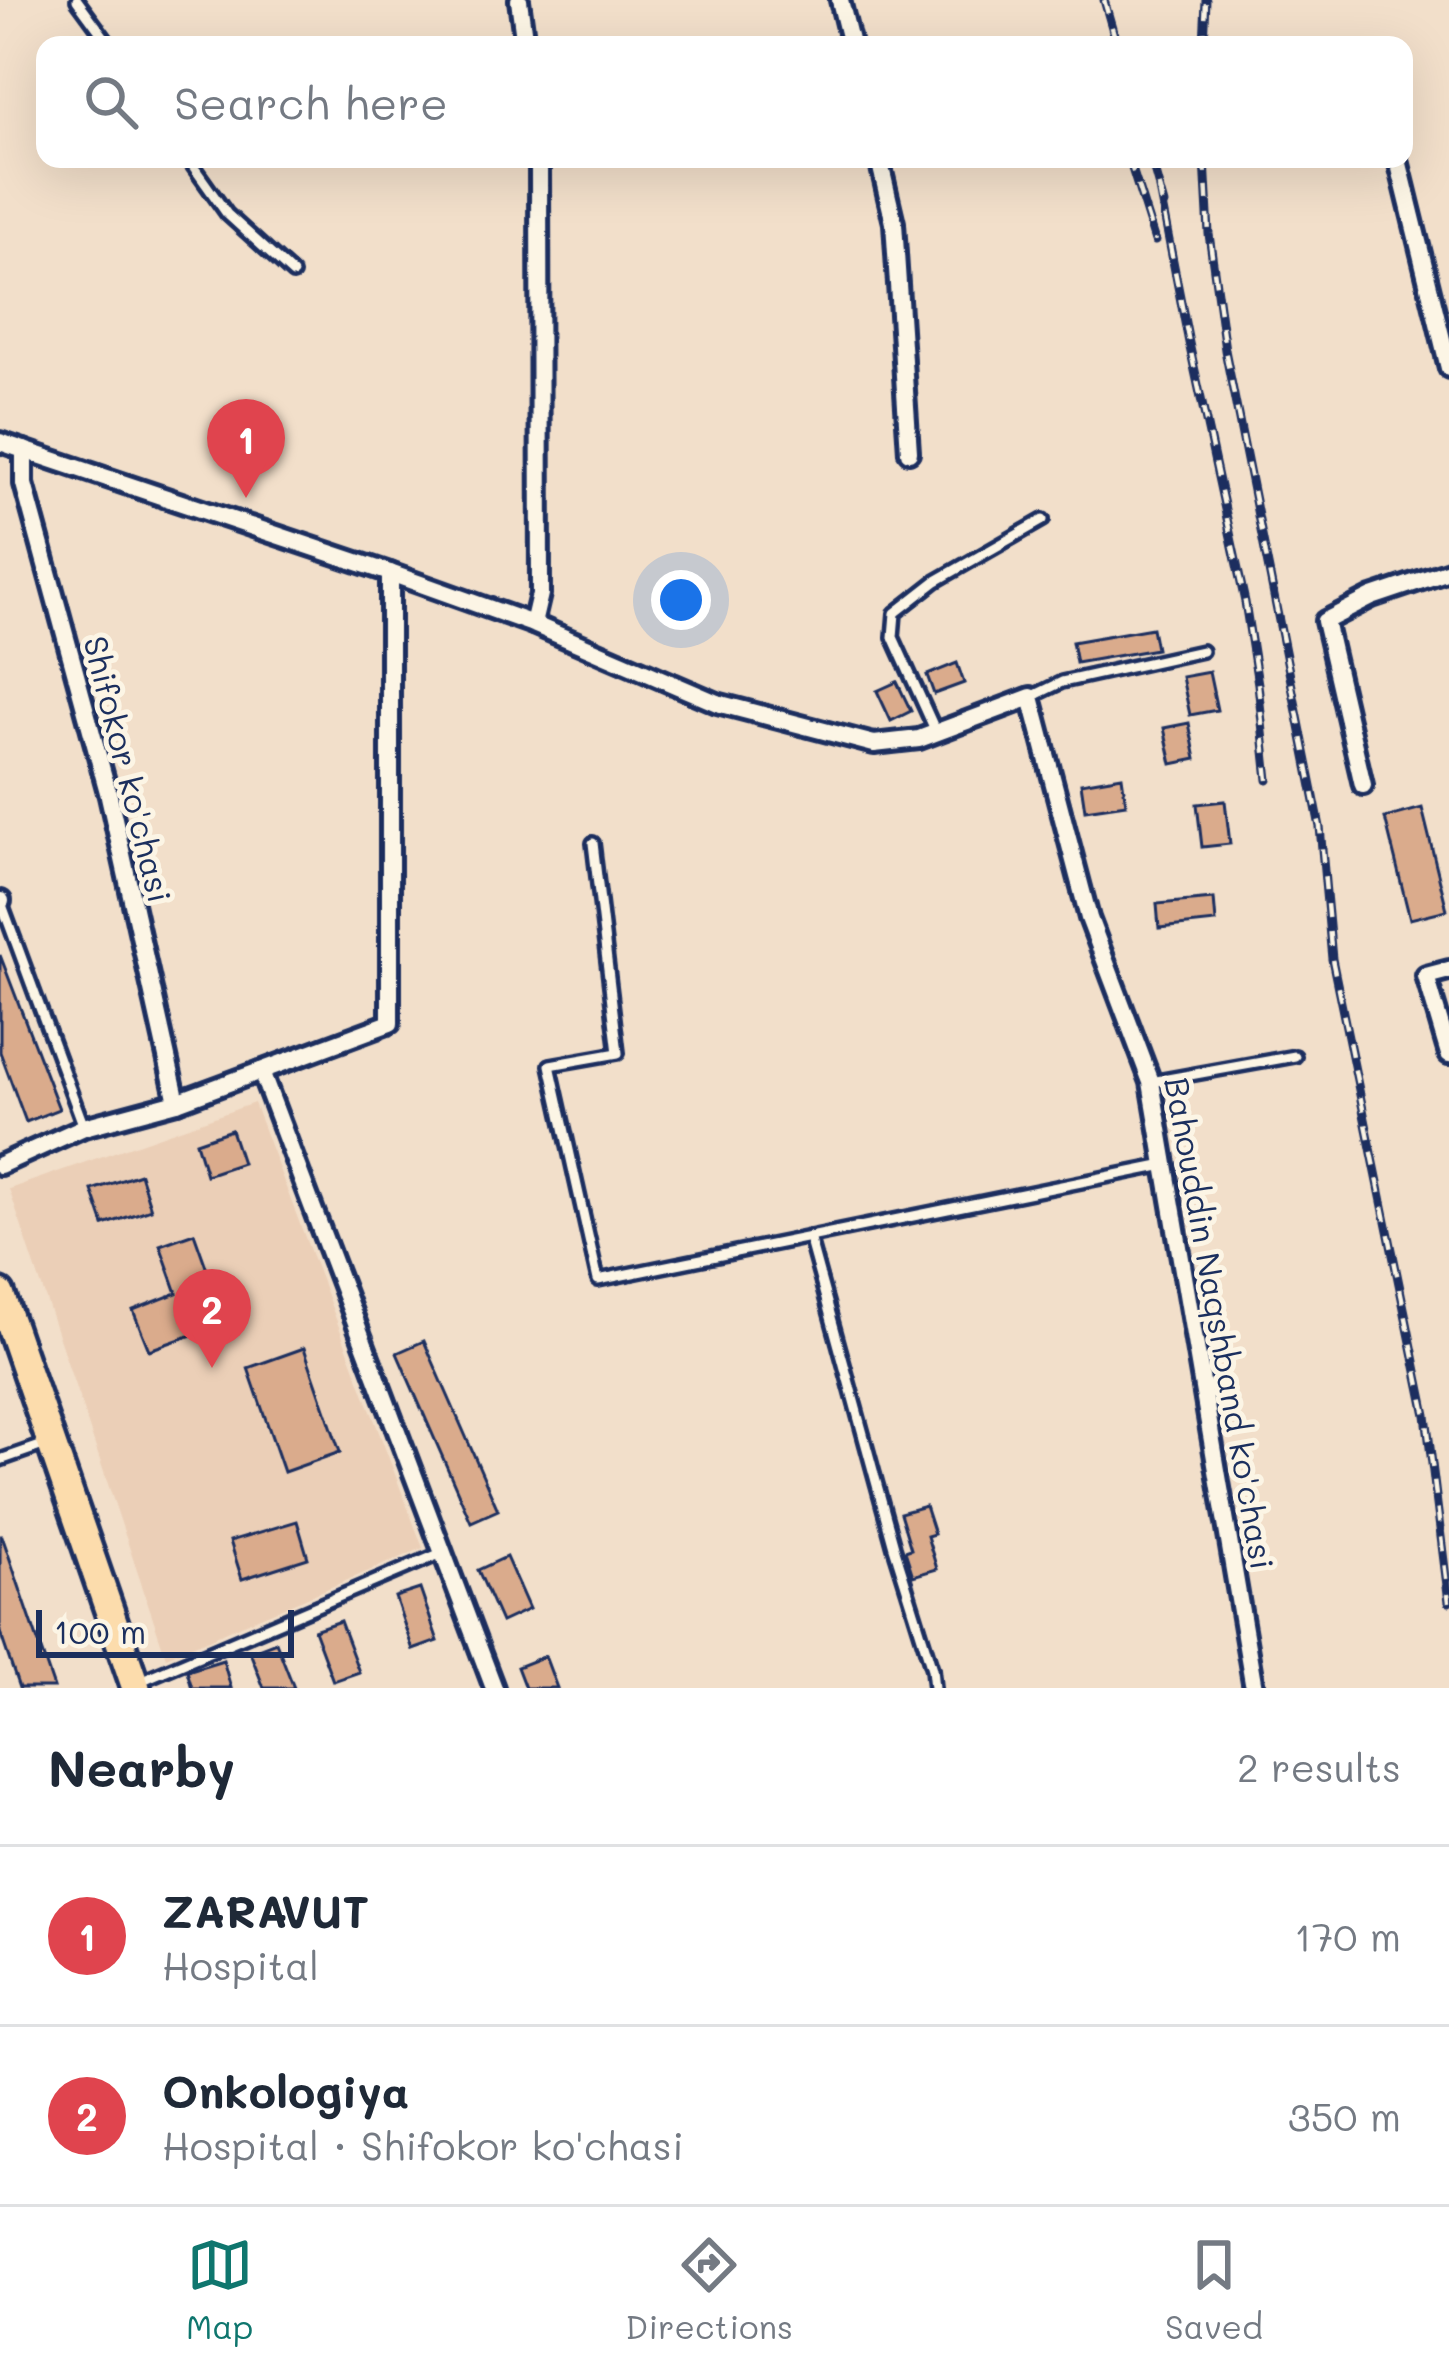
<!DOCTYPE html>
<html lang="en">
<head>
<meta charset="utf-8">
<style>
	body { margin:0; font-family:Mali,sans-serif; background:#f2f2f3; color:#1f2937 }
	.scale { position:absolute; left:36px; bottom:30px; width:258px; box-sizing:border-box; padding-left:12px; border:6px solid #1b2f5e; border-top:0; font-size:33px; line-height:42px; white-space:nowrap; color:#1b2f5e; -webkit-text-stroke:9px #fcf5e5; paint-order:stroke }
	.you { position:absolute; left:681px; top:600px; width:42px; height:42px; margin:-30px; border:9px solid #fff; border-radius:50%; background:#1a73e8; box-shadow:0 0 0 18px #1a73e833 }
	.badge { display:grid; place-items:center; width:78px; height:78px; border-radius:50%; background:#0f766e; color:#fff; font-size:39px; font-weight:700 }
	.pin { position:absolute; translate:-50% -99px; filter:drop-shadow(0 3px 6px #0008) }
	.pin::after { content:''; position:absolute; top:63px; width:42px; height:36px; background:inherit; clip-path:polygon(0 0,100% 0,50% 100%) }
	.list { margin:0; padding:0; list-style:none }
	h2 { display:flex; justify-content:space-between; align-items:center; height:156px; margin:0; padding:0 48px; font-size:51px }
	h2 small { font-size:39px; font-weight:400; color:#747a83 }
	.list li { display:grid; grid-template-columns:78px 1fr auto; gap:36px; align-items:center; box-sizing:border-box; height:180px; padding:0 48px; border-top:3px solid #e0e1e3 }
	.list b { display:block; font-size:45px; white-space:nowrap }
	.list p { margin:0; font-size:39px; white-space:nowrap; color:#747a83 }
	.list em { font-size:39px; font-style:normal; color:#747a83 }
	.icon { flex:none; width:66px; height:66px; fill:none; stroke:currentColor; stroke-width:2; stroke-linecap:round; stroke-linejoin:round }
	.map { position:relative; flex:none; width:1449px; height:1688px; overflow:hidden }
	.search { position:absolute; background:#fff; box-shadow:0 12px 48px #0002; left:36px; right:36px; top:36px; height:132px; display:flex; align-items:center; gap:30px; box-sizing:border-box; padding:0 42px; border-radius:24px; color:#747a83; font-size:45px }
	.sheet { height:516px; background:#fff }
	nav { display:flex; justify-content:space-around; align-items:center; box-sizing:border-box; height:168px; border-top:3px solid #e0e1e3; background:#fff; font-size:33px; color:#747a83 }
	nav a { display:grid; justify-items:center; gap:6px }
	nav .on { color:#0f766e }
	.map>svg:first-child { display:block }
	.built { fill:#ebcfb7 }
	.building { fill:#daab8c; stroke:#1b2f5e; stroke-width:3 }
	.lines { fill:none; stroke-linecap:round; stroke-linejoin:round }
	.lane-casing { stroke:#1b2f5e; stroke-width:18 }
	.street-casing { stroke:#1b2f5e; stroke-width:26 }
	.primary-casing { stroke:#1b2f5e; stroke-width:36 }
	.lane { stroke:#fcf5e5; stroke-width:9 }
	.street { stroke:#fcf5e5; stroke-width:16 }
	.primary { stroke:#fcdcac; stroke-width:27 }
	.rail-casing { stroke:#1b2f5e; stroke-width:9 }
	.rail { stroke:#fcf5e5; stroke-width:4.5; stroke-dasharray:14; stroke-linecap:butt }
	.labels { text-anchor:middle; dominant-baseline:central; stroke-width:10; stroke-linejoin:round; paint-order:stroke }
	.street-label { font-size:33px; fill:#1b2f5e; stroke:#fcf5e5 }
</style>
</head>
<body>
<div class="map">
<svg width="1449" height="1688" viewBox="0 0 1449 1688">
	<rect width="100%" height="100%" fill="#f2dfca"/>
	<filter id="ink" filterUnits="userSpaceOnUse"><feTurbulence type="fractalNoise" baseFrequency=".00833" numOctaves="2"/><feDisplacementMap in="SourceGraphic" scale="24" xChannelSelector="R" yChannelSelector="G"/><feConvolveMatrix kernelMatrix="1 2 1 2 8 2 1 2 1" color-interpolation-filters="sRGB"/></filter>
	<g filter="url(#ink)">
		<!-- built -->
		<polygon class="built" points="254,1103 423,1548 166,1657 9,1189"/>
		<!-- building -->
		<g class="building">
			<polygon points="1152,628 1156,649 1076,663 1072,642"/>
			<polygon points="957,663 964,683 934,694 927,675"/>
			<polygon points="1209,672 1217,710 1190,715 1182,677"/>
			<polygon points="897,682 911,711 891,721 877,691"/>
			<polygon points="1189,723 1196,759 1172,764 1164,728"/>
			<polygon points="1122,776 1126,804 1085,810 1081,783"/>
			<polygon points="1225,801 1230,844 1202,847 1197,804"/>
			<polygon points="1422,808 1447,910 1410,919 1385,818"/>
			<polygon points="1214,899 1216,922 1159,928 1157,904"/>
			<polygon points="0,955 59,1109 26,1122 0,1052"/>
			<polygon points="231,1130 242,1163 206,1175 196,1142"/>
			<polygon points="140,1174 151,1209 104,1225 92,1190"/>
			<polygon points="194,1233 226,1323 149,1350 133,1310 177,1293 160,1245"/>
			<polygon points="424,1341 498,1510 471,1522 397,1353"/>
			<polygon points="304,1348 340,1452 284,1472 248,1368"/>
			<polygon points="925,1506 934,1534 927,1536 937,1569 913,1576 905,1551 911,1549 900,1513"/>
			<polygon points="297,1521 308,1558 242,1579 230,1541"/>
			<polygon points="0,1536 2,1536 54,1688 19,1688 0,1632"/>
			<polygon points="506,1557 529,1609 501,1622 478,1570"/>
			<polygon points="420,1589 438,1641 413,1650 395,1597"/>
			<polygon points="340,1621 359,1672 333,1681 314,1630"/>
			<polygon points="276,1642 294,1688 264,1688 250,1652"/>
			<polygon points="545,1656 557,1688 525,1688 517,1667"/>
			<polygon points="223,1660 231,1688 192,1688 187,1671"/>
		</g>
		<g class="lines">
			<defs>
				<g id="lane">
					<polyline points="77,0 110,45"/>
					<polyline points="188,159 227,214 293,274"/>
					<polyline points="1031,697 1062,682 1202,651"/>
					<polyline points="936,732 893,637 895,613 936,581 1043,520"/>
					<polyline points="593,843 618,1053 550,1065 598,1280 1165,1165"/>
					<polyline points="1,902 84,1127"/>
					<polyline points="1151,1082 1295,1056"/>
					<polyline points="809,1237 894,1547 932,1669 934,1688"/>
					<polyline points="0,1460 46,1444"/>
					<polyline points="140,1681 444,1552"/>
				</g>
				<g id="street">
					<polyline points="519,0 525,45"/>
					<polyline points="840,0 851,45"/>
					<polyline points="879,159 894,223 909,452"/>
					<polyline points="1398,160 1449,368"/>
					<polyline points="0,442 390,573 533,624 717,703 874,744 919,739 1031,697 1089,918 1151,1082 1254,1688"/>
					<polyline points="24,450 24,484 109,796 177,1102"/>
					<polyline points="533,624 540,594 539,159"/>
					<polyline points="1363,785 1325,621 1372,597 1449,571"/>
					<polyline points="0,901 1,901"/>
					<polyline points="1449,970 1426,976 1449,1054"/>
					<polyline points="261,1071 494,1688"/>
					<polyline points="0,1165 84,1127 177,1102 390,1023 390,573"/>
				</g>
				<polyline id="primary" points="0,1294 136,1688"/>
			</defs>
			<!-- lane casing -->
			<use href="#lane" class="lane-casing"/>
			<!-- street casing -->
			<use href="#street" class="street-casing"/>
			<!-- primary casing -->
			<use href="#primary" class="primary-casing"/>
			<!-- lane -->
			<use href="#lane" class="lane"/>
			<!-- street -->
			<use href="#street" class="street"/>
			<!-- primary -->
			<use href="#primary" class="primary"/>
			<defs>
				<g id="rail">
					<polyline points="1104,0 1117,45"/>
					<polyline points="1204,45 1206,0"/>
					<polyline points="1129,159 1155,241"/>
					<polyline points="1151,159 1164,205"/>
					<polyline points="1205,159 1209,234 1225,350 1320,827 1332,959 1426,1415 1449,1602"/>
					<polyline points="1159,189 1189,343 1245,602 1258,684 1268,780"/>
				</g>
			</defs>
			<!-- rail casing -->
			<use href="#rail" class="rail-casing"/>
			<!-- rail -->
			<use href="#rail" class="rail"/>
		</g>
	</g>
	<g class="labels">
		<!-- street labels -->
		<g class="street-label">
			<text transform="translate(129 769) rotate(76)">Shifokor ko'chasi</text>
			<text transform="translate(1221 1323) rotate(80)">Bahouddin Naqshband ko'chasi</text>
		</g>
	</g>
</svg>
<div class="scale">100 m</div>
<div class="you"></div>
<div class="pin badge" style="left:246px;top:498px;background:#e0444e">1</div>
<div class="pin badge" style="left:212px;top:1368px;background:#e0444e">2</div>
<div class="search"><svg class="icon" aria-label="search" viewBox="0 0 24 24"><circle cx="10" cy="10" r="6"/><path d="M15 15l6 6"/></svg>Search here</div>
</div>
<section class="sheet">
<h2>Nearby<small>2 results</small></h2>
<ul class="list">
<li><span class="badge" style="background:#e0444e">1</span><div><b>ZARAVUT</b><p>Hospital</p></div><em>170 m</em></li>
<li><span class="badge" style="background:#e0444e">2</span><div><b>Onkologiya</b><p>Hospital · Shifokor ko'chasi</p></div><em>350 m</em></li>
</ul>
</section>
<nav>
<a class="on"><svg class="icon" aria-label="map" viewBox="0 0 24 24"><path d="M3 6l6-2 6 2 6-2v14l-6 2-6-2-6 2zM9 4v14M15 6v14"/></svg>Map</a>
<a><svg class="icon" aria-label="directions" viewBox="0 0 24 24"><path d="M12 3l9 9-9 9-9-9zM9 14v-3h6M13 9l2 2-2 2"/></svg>Directions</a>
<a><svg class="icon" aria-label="saved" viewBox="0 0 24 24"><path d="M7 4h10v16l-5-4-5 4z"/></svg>Saved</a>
</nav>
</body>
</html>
